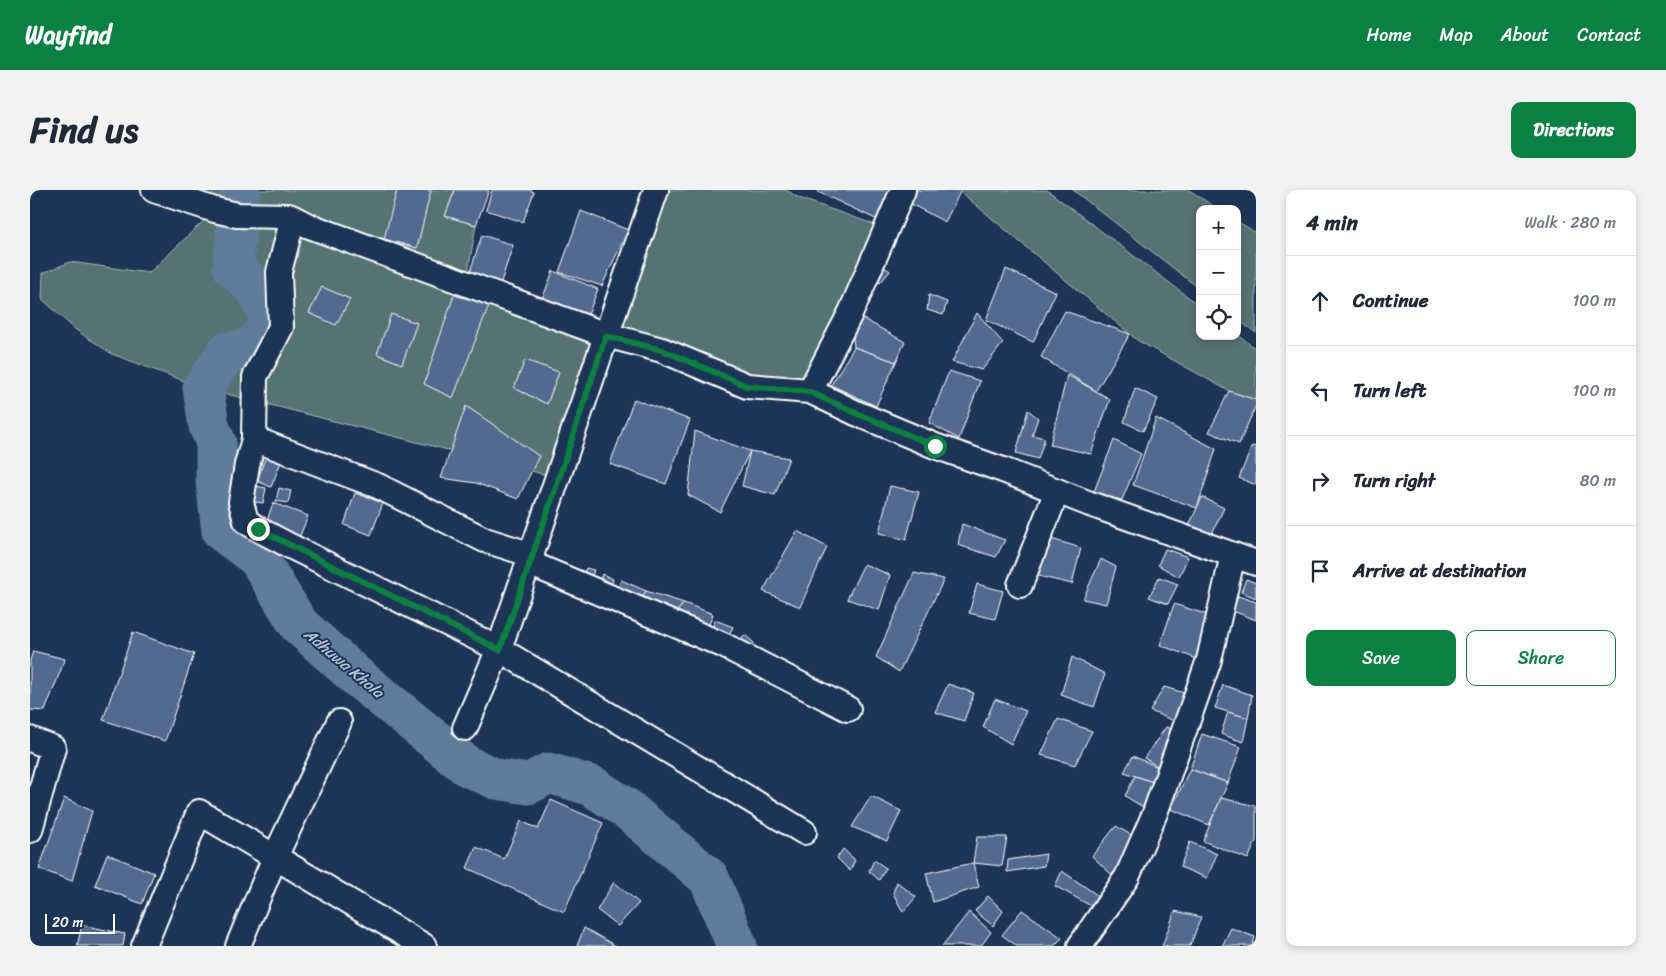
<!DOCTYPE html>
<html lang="en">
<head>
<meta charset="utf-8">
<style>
	body { margin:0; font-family:Sriracha,sans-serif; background:#f2f2f3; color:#1f2937 }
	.controls { position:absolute; right:15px; top:15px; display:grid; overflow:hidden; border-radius:10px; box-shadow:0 2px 8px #0003 }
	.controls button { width:45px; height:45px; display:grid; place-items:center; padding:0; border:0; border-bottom:1px solid #e0e1e3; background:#fff; color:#1f2937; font:25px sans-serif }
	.scale { position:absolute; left:15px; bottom:12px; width:70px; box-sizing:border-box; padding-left:5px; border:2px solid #fff; border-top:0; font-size:14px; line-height:18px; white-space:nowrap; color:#fff; -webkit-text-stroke:4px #1d3557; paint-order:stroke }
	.stop { position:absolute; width:15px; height:15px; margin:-11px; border:4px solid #0b8043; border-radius:50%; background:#fff }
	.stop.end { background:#0b8043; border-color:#fff; box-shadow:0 1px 5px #0008 }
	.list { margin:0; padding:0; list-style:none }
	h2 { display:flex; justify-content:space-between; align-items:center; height:65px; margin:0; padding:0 20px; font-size:21px }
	h2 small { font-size:16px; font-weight:400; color:#747a83 }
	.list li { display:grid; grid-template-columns:32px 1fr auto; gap:15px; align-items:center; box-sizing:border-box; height:90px; padding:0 20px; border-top:1px solid #e0e1e3 }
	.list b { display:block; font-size:19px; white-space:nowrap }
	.list em { font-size:16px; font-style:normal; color:#747a83 }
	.actions { display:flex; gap:10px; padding:15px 20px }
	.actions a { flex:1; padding:11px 0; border:1px solid #0b8043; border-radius:10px; text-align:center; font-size:18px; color:#0b8043 }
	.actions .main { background:#0b8043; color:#fff }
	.icon { flex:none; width:28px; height:28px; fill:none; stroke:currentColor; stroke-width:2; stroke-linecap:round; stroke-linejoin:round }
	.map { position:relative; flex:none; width:1226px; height:756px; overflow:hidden; border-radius:10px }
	header { display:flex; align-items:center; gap:30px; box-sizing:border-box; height:70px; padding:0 25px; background:#0b8043; color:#fff }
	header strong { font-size:24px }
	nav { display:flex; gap:28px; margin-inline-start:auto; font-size:18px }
	.intro { display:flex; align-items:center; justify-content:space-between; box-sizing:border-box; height:120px; padding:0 30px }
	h1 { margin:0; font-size:35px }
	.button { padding:12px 22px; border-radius:10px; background:#0b8043; color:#fff; font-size:18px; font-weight:700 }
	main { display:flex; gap:30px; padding:0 30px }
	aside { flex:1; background:#fff; border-radius:10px; box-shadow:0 2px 8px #0003 }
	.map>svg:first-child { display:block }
	.green { fill:#557372; stroke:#aab9b8 }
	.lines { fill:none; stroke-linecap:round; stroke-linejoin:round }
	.river { stroke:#5f7b9a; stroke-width:41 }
	.building { fill:#526a90; stroke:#fff }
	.minor-casing { stroke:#fff; stroke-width:28 }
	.minor { stroke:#1d3557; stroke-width:24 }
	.route { stroke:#0b8043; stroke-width:6 }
	.labels { text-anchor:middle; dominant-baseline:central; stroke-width:4; stroke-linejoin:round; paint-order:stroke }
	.water-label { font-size:16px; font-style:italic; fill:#b7c4d2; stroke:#1d3557 }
</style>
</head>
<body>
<header>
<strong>Wayfind</strong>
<nav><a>Home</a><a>Map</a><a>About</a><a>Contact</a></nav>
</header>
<div class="intro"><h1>Find us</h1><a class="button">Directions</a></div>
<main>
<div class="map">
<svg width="1226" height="756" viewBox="0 0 1226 756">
	<rect width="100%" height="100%" fill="#1d3557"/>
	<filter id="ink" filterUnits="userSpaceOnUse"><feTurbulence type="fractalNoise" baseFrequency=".02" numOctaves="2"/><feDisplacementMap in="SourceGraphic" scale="10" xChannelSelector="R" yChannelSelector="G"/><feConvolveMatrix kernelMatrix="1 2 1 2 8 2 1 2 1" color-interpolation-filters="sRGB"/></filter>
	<g filter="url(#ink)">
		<!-- green -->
		<g class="green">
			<polygon points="124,0 425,0 415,26 446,35 436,94 576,145 626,0 756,0 769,8 857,39 780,201 576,146 529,288 173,198 82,164 46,140 12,109 13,83 40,72 119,83 185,20"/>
			<polygon points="928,0 1017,0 1170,116 1170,146 1207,146 1207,144 1226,159 1226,210 1199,201 1107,150"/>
			<polygon points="1043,0 1159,0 1188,19 1170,19 1170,99"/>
			<polygon points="1207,31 1226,43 1226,143 1207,129"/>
		</g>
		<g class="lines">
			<!-- river -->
			<polyline class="river" points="210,0 203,77 227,100 243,134 219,160 197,162 173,198 179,236 186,253 186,292 192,341 228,368 269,435 326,486 437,576 466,589 498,594 519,583 562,596 597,619 679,688 707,756"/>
		</g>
		<!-- building -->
		<g class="building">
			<polygon points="367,0 401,0 387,58 354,49"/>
			<polygon points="425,0 459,0 446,35 415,26"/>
			<polygon points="462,0 500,0 504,2 493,32 456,20"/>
			<polygon points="790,0 863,0 850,31 788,2"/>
			<polygon points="882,0 931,0 915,32 877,12"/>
			<polygon points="551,21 598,40 572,96 529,82"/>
			<polygon points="452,45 483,55 469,98 438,88"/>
			<polygon points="848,73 860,81 850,93 840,84"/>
			<polygon points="976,79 1026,102 1003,152 956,130"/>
			<polygon points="523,81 568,99 556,130 511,112"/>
			<polygon points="292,97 320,109 306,135 279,123"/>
			<polygon points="424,105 459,115 423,208 394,194"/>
			<polygon points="899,105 917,112 913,125 897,120"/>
			<polygon points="1035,121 1100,144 1066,201 1011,167"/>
			<polygon points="821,122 875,152 866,172 824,157"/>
			<polygon points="947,123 973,153 952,180 922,172"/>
			<polygon points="361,124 387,133 372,174 347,164"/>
			<polygon points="824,157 866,172 846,216 801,195"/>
			<polygon points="495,170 529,182 517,214 484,198"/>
			<polygon points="919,181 950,191 929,249 899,233"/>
			<polygon points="1037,185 1080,209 1061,264 1020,255"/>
			<polygon points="1105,198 1128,209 1113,241 1094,232"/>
			<polygon points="1199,201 1226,210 1226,215 1209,254 1179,242"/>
			<polygon points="604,209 660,230 636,294 580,274"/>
			<polygon points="436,216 509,266 488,309 446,293 411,288"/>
			<polygon points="998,220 1008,228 1002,245 1015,248 1008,269 986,263"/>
			<polygon points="1126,228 1186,259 1167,318 1103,295"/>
			<polygon points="665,241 720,261 690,322 658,305"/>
			<polygon points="1084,250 1111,264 1092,310 1063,304"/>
			<polygon points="1222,256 1226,257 1226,295 1209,288"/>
			<polygon points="720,261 759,268 745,305 712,296"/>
			<polygon points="236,266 251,272 241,297 227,291"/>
			<polygon points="220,295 236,298 233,313 218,311"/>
			<polygon points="860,296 889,302 876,350 849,343"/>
			<polygon points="249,298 261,301 258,313 246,311"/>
			<polygon points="325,303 353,313 341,345 314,335"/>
			<polygon points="1172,307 1194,318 1178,352 1156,342"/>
			<polygon points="243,313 278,326 270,346 236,334"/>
			<polygon points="932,334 975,350 966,367 928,355"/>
			<polygon points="767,341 797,357 770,417 733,401"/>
			<polygon points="1018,348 1051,358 1042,394 1004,385"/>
			<polygon points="1135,359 1158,367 1149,387 1128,375"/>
			<polygon points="1071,369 1086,377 1076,414 1053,409"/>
			<polygon points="834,374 860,385 849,420 817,409"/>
			<polygon points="556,378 564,380 560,391 550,390"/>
			<polygon points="884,383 914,389 869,482 846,467"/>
			<polygon points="572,384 583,389 580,399 568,396"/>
			<polygon points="1129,387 1148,394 1138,414 1119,407"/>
			<polygon points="1216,389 1226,393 1226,408 1211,402"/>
			<polygon points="591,390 616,401 610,412 587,403"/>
			<polygon points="947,394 973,401 965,429 939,423"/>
			<polygon points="616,401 654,413 645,424 610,412"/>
			<polygon points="1208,406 1226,412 1226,430 1203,421"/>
			<polygon points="654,413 683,424 678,437 645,424"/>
			<polygon points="1144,414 1187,428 1167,469 1130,455"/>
			<polygon points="685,430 703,437 698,446 682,440"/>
			<polygon points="103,442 164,464 135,551 73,530"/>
			<polygon points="715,445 724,453 716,463 707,451"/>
			<polygon points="3,461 35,469 15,521 0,520 0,470"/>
			<polygon points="1042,467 1075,484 1064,517 1031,505"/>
			<polygon points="918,494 944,503 934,531 905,522"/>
			<polygon points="1193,495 1222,505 1218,528 1185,518"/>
			<polygon points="1134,497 1158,504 1149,533 1120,521"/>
			<polygon points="965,509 996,521 981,554 953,537"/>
			<polygon points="1198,522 1218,528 1213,552 1191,544"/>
			<polygon points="1028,529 1062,541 1045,575 1011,565"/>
			<polygon points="1136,537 1149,543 1132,579 1114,568"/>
			<polygon points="1172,544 1211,557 1198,593 1160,579"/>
			<polygon points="1103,566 1132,579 1123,592 1094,582"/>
			<polygon points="1160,579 1198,593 1179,635 1141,619"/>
			<polygon points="1105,586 1123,592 1113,617 1095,606"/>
			<polygon points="841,606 871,621 857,651 822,637"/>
			<polygon points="34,608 62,621 42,691 9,679"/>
			<polygon points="1191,608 1226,616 1226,651 1218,669 1173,651"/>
			<polygon points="521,610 573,633 534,722 437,678 446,657 474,669 491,631 508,639"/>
			<polygon points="1086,636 1111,651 1084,687 1062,666"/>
			<polygon points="947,647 977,647 972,676 943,673"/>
			<polygon points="1160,652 1187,664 1177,688 1150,677"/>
			<polygon points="813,659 825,670 820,681 807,668"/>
			<polygon points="77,664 124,683 112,714 65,695"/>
			<polygon points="1016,664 1014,676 977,682 978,670"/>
			<polygon points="844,670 856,678 849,690 839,681"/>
			<polygon points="943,673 949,697 903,712 896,683"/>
			<polygon points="1032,681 1067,705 1061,716 1025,696"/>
			<polygon points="584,692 609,713 588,736 567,720"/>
			<polygon points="867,692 886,707 873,722 863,703"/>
			<polygon points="958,706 973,721 963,736 945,721"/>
			<polygon points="992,720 1032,748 1024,756 987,756 972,745"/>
			<polygon points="1145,721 1171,727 1160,756 1132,756"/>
			<polygon points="939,722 961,742 951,756 912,756"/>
			<polygon points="52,735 95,744 93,756 47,756"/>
			<polygon points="554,738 586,756 547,756"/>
			<polygon points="1201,738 1225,747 1222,756 1192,756"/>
		</g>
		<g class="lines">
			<defs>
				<g id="minor">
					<polyline points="124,0 185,20 207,25 259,26 277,35 576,145 632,160 717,196 780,201 826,223 905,256 973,280 1060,314 1226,373"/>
					<polyline points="263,28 249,82 251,137 225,187 224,249 217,275 211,312 216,331 228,339 260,356 469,459 774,642"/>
					<polyline points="780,201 821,122 873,0"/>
					<polyline points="224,249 348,296 455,350 502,365"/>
					<polyline points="499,373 693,455 818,519"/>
					<polyline points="990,395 1027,301"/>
					<polyline points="435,538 469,459 626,0"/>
					<polyline points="0,549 23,558 0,640"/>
					<polyline points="114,756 169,622 245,667 309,532"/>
					<polyline points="208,756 245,667 394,756"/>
					<polyline points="1050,756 1097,687 1125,623 1179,470 1203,365"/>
				</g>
			</defs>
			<!-- minor casing -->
			<use href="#minor" class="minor-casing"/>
			<!-- minor -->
			<use href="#minor" class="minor"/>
		</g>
	</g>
	<g class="lines" filter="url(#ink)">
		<!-- route -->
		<polyline class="route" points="228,339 470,460 529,288 576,146 632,160 717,196 780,202 826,223 905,256"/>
	</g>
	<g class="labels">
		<!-- water labels -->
		<g class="water-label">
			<text transform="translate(314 473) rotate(40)">Adhuwa Khola</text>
		</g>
	</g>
</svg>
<div class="controls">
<button>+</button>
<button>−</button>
<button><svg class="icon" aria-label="locate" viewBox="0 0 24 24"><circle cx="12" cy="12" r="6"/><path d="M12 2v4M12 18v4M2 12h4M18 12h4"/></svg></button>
</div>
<div class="scale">20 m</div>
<div class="stop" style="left:905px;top:256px"></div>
<div class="stop end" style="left:228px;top:339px"></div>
</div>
<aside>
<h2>4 min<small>Walk · 280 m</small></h2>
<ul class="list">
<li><svg class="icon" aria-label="ahead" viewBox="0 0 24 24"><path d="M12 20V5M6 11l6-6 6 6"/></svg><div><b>Continue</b></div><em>100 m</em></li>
<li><svg class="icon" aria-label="left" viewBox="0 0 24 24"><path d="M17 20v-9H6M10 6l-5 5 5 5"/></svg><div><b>Turn left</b></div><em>100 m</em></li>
<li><svg class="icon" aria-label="right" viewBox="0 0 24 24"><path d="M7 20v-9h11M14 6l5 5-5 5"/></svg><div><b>Turn right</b></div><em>80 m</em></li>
<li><svg class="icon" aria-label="arrive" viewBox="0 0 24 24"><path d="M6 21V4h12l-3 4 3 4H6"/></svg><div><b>Arrive at destination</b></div></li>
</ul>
<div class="actions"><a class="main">Save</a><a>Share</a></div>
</aside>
</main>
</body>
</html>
